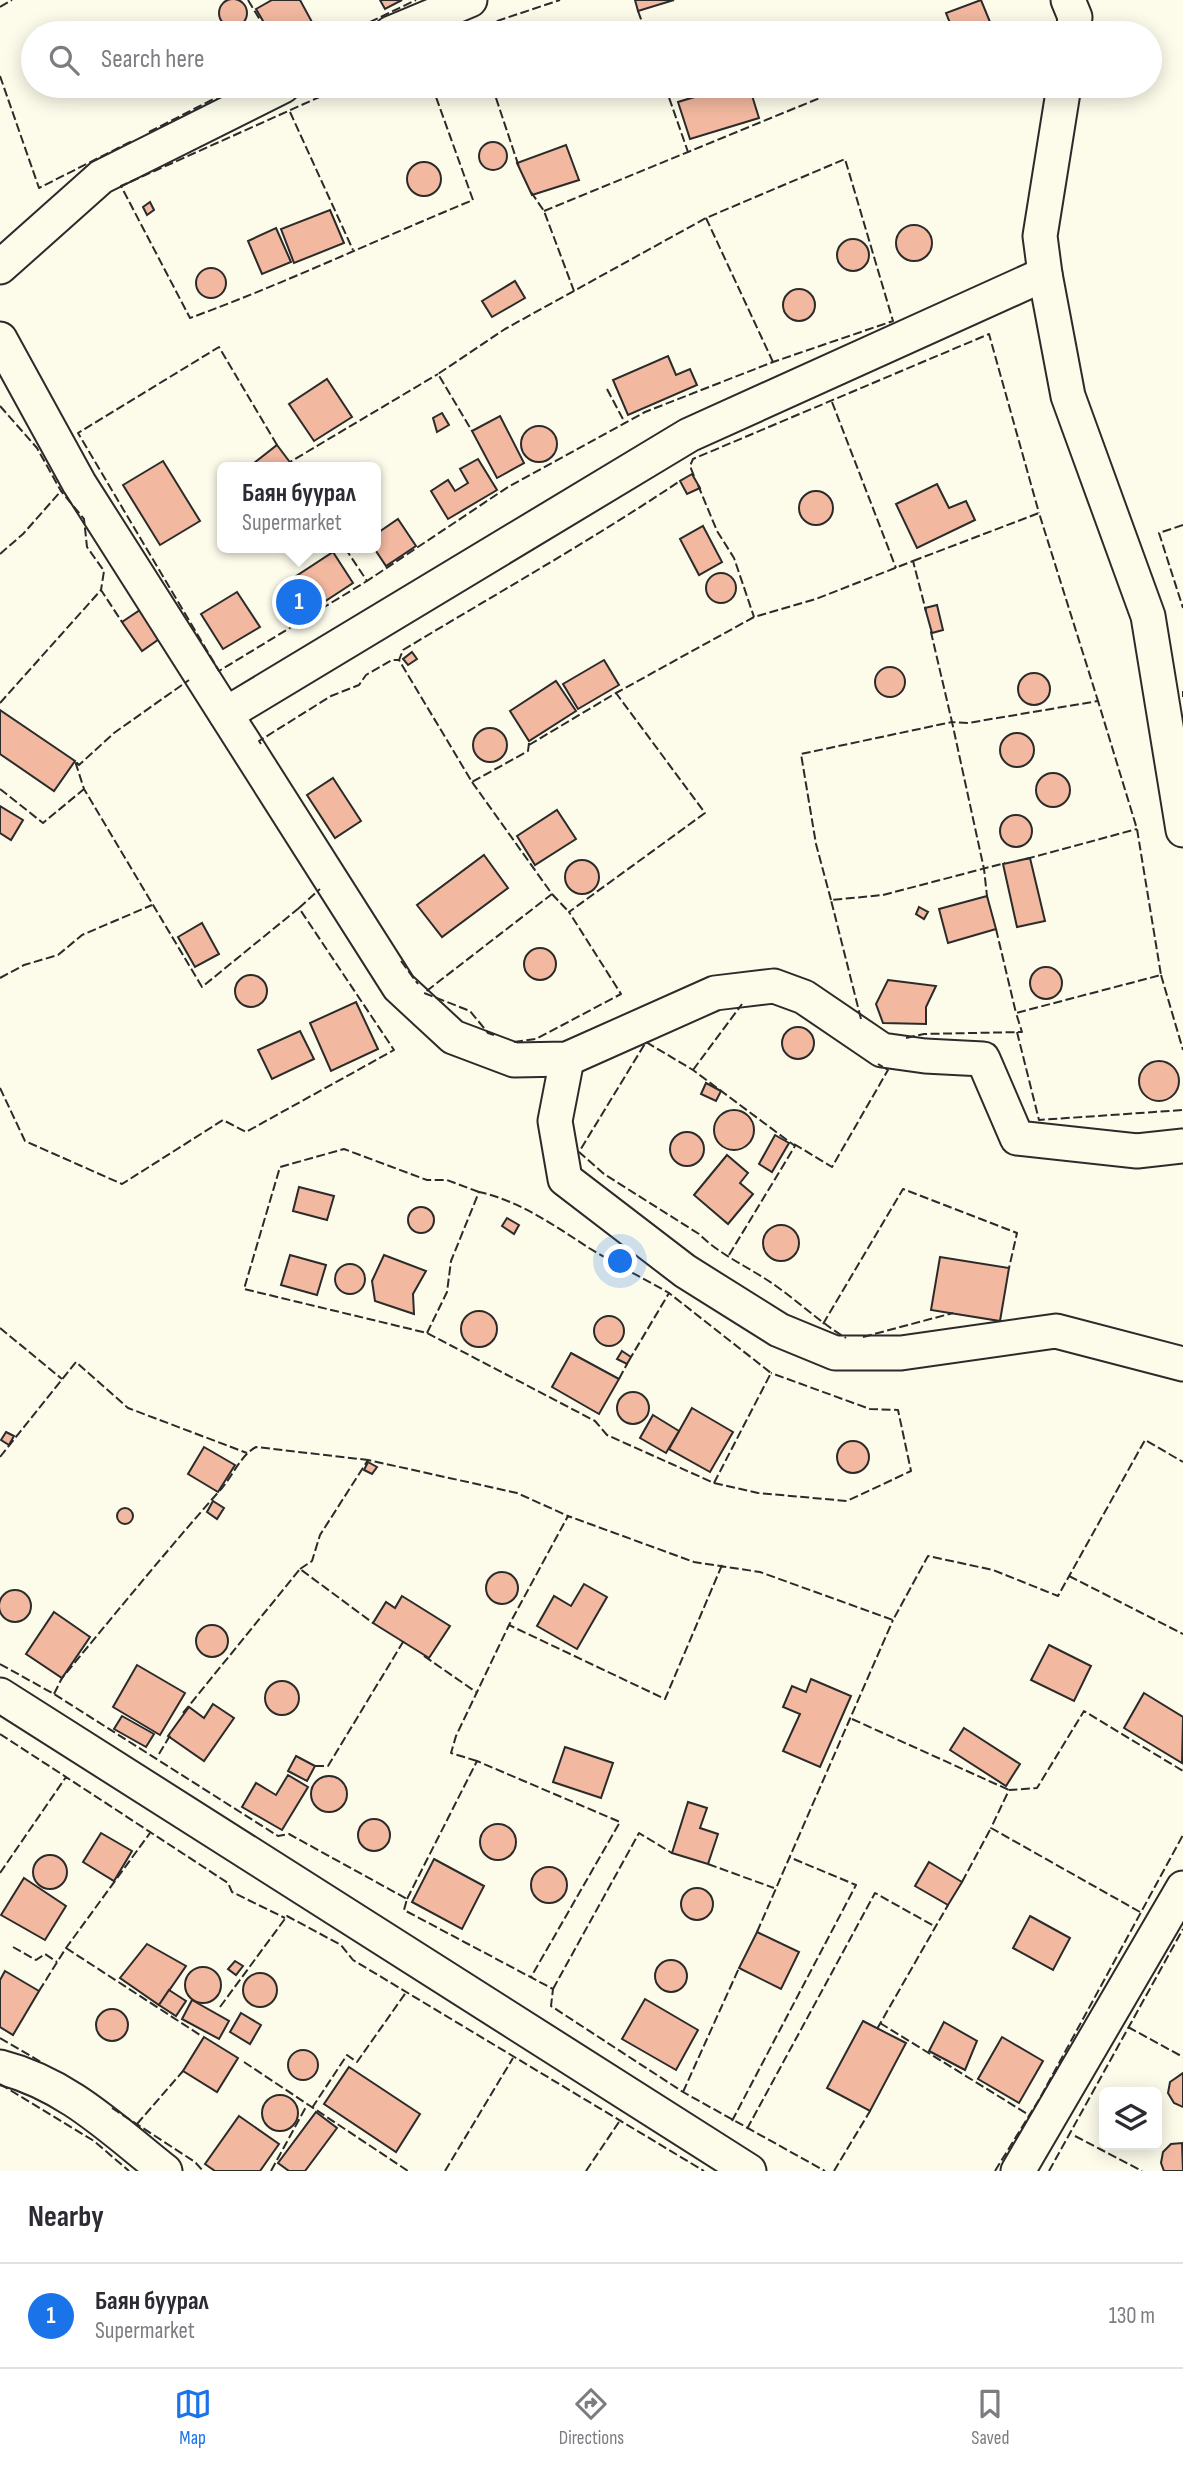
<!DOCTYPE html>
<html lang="en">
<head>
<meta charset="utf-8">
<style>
	body { margin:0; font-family:"Sofia Sans Condensed",sans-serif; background:#f2f2f3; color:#2b2b33 }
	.controls { position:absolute; right:21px; bottom:21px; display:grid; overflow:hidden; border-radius:10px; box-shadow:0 4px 18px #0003 }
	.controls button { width:63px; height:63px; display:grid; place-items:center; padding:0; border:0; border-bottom:2px solid #e1e1e2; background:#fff; color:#2b2b33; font:35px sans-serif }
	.you { position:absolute; left:621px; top:1262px; width:24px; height:24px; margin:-18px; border:5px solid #fff; border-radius:50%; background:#1a73e8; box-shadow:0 0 0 10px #1a73e833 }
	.badge { display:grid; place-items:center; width:46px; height:46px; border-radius:50%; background:#1a73e8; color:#fff; font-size:23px; font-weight:700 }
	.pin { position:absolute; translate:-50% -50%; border:4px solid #fff; box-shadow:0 2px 7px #0006 }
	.popup { position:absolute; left:217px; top:462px; width:164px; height:91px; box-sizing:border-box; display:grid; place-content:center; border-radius:10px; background:#fff; filter:drop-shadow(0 2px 5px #0005); font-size:23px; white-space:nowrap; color:#7c7c81 }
	.popup b { font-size:26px; color:#2b2b33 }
	.popup::after { content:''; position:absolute; left:50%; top:100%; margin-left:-14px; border:14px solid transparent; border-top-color:#fff }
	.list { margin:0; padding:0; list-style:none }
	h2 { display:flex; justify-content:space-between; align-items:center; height:91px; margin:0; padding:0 28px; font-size:30px }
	h2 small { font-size:23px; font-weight:400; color:#7c7c81 }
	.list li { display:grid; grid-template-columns:46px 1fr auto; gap:21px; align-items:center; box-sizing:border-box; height:105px; padding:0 28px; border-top:2px solid #e1e1e2 }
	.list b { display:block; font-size:26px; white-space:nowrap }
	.list p { margin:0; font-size:23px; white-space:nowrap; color:#7c7c81 }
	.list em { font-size:23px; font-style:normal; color:#7c7c81 }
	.icon { flex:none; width:38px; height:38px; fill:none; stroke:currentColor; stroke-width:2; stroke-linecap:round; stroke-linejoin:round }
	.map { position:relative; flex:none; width:1183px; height:2171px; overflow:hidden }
	.search { position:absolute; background:#fff; box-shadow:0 4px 18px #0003; left:21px; right:21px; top:21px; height:77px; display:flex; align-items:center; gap:18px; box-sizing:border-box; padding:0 24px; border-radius:38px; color:#7c7c81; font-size:26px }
	.sheet { height:196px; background:#fff }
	nav { display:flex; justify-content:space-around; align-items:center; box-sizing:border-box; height:98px; border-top:2px solid #e1e1e2; background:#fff; font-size:19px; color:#7c7c81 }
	nav a { display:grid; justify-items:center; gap:4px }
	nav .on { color:#1a73e8 }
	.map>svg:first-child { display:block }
	.building { fill:#f2b8a0; stroke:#2b2b2b; stroke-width:2 }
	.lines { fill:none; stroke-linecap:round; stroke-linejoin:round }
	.minor-casing { stroke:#2b2b2b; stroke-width:37 }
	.minor { stroke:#fdfbea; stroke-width:33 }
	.fence { stroke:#2b2b2b; stroke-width:2; stroke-dasharray:9 3.5; stroke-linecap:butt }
</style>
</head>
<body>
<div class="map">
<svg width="1183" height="2171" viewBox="0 0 1183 2171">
	<rect width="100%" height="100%" fill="#fdfbea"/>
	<!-- building -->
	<g class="building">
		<circle cx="233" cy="13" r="14"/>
		<polygon points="272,0 300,0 312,22 292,33 270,33 256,9"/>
		<polygon points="380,0 402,0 385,9"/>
		<polygon points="635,0 674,0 638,11"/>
		<polygon points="981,0 990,22 963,33 954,33 946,13"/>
		<polygon points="731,86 749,86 759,118 690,139 678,102"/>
		<circle cx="493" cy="156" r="14"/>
		<polygon points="566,145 579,180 532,195 517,163"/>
		<circle cx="424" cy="179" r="17"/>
		<polygon points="150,202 154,210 147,215 143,207"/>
		<polygon points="330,210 344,243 294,263 281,229"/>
		<circle cx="914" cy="243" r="18"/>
		<polygon points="276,228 291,262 262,274 248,241"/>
		<circle cx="853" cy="255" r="16"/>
		<circle cx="211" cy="283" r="15"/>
		<polygon points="515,281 525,298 492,317 482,301"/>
		<circle cx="799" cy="305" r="16"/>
		<polygon points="668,356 676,375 690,369 697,385 628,415 613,380"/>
		<polygon points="327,379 352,417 314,441 289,404"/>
		<polygon points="442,413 449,425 437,432 433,418"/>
		<polygon points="500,416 524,463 497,478 472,431"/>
		<circle cx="539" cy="444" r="18"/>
		<polygon points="277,445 292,465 289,467 249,467"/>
		<polygon points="478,459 497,490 448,519 431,491 448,480 455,491 468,483 460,469"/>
		<polygon points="163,461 200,521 160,545 123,485"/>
		<polygon points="692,474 700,488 687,494 680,481"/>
		<polygon points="937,484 949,508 966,501 975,520 917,548 896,504"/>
		<circle cx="816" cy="508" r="17"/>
		<polygon points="398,519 416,546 386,566 374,548 376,534"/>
		<polygon points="703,526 722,562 699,575 680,539"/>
		<polygon points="333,552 353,583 304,615 284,584"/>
		<circle cx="721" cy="588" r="15"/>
		<polygon points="237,592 260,627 223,649 201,614"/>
		<polygon points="937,605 943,630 932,633 925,608"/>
		<polygon points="143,608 162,637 142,651 122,622"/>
		<polygon points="412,652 417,659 408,665 403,659"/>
		<polygon points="604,660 619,685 578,709 563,684"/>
		<circle cx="890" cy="682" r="15"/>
		<circle cx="1034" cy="689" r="16"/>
		<polygon points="556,681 576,711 529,741 510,711"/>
		<polygon points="0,710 75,761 54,791 0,754"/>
		<circle cx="490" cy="745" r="17"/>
		<circle cx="1017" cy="750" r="17"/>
		<circle cx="1053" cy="790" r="17"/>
		<polygon points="333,778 361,821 335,838 307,795"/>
		<polygon points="0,806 23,820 11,840 0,833"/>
		<polygon points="557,810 576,839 535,865 517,836"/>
		<circle cx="1016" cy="831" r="16"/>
		<polygon points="484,855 508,888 442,937 417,905"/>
		<polygon points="1030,858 1045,921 1017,927 1003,864"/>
		<circle cx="582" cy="877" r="17"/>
		<polygon points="987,896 996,929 948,943 939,909"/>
		<polygon points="919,907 928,912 924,919 916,914"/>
		<polygon points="202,923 219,954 195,967 178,937"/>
		<circle cx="540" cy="964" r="16"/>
		<circle cx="1046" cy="983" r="16"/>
		<circle cx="251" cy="991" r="16"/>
		<polygon points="888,980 936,986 926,1007 926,1024 883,1023 876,1004"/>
		<polygon points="356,1002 378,1049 331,1071 310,1023"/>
		<circle cx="798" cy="1043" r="16"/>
		<polygon points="300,1031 314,1059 272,1079 258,1050"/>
		<circle cx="1159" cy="1081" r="20"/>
		<polygon points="706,1083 721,1091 716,1101 701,1094"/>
		<circle cx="734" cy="1130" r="20"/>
		<circle cx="687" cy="1149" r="17"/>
		<polygon points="775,1135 789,1143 772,1172 759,1164"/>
		<polygon points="727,1155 748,1173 740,1183 753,1194 728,1224 694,1195"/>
		<polygon points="299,1187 334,1196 327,1220 293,1211"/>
		<circle cx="421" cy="1220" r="13"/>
		<polygon points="507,1218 519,1225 514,1234 502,1226"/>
		<circle cx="781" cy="1243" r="18"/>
		<polygon points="290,1255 326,1265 317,1295 281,1285"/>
		<polygon points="384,1255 426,1271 413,1294 414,1314 375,1301 372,1281"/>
		<polygon points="940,1257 1009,1268 1000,1321 931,1310"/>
		<circle cx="350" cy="1279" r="15"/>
		<circle cx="479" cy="1329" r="18"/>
		<circle cx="609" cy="1331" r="15"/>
		<polygon points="622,1351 631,1357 627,1364 617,1359"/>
		<polygon points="571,1353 619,1379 599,1414 552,1387"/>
		<circle cx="633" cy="1408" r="16"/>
		<polygon points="692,1408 733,1432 710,1472 669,1449"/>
		<polygon points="653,1415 679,1431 666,1453 640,1438"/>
		<polygon points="6,1432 14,1436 9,1445 1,1440"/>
		<circle cx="853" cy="1457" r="16"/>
		<polygon points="204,1447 235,1465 218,1492 188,1474"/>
		<polygon points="368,1462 377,1467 372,1474 364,1470"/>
		<polygon points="213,1501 224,1508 217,1519 207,1512"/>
		<circle cx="125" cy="1516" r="8"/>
		<circle cx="502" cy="1588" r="16"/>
		<polygon points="584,1584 607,1597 577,1649 537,1626 554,1596 571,1606"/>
		<circle cx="15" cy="1606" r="16"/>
		<polygon points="402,1596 450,1626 429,1658 373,1623 386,1602 395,1608"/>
		<polygon points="54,1612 90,1637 62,1678 26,1654"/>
		<circle cx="212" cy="1641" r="16"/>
		<polygon points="1049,1645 1091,1666 1074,1701 1031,1680"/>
		<polygon points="137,1665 185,1693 160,1735 113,1707"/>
		<polygon points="811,1679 851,1696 820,1767 783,1751 800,1714 783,1707 792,1686 806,1692"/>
		<circle cx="282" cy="1698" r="17"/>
		<polygon points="1144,1693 1183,1717 1182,1763 1124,1728"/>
		<polygon points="213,1704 234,1718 204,1761 168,1736 189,1707 204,1718"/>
		<polygon points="122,1716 154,1734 146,1747 114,1729"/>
		<polygon points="964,1728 1020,1764 1006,1786 950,1750"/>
		<polygon points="565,1747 613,1763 601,1798 553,1782"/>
		<polygon points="296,1756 315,1766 307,1781 288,1771"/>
		<polygon points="288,1775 308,1787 282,1830 242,1807 256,1783 276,1795"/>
		<circle cx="329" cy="1794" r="18"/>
		<polygon points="688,1802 707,1808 700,1828 718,1834 708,1864 672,1853"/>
		<circle cx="374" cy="1835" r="16"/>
		<circle cx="498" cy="1842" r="18"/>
		<polygon points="101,1833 132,1851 114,1881 83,1862"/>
		<circle cx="50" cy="1872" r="17"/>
		<polygon points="434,1859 484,1886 462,1929 412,1902"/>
		<polygon points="929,1862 962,1882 948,1905 915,1886"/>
		<circle cx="549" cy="1885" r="18"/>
		<polygon points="24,1878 66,1906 45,1940 1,1915"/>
		<circle cx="697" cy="1904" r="16"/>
		<polygon points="1030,1916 1070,1938 1053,1970 1013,1948"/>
		<polygon points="757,1932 799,1952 781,1989 739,1968"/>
		<polygon points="147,1944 186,1966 159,2005 120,1978"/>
		<circle cx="671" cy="1976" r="16"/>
		<polygon points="235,1961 243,1966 236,1975 228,1969"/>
		<circle cx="203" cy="1985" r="18"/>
		<polygon points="5,1971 39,1991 13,2035 0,2027 0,1980"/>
		<circle cx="260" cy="1990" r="17"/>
		<polygon points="169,1990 186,2001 176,2016 159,2005"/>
		<polygon points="645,1999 698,2030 676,2070 622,2039"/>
		<polygon points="192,2000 229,2021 219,2039 182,2019"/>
		<circle cx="112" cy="2025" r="16"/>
		<polygon points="241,2013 261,2025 250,2044 230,2032"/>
		<polygon points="863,2021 906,2043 870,2111 827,2088"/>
		<polygon points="944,2022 977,2041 965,2070 929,2051"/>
		<polygon points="204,2037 238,2058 217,2092 183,2071"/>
		<polygon points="1002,2037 1043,2061 1019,2103 978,2079"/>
		<circle cx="303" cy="2065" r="15"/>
		<polygon points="349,2067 420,2114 396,2152 324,2104"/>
		<polygon points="1183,2073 1183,2107 1174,2103 1168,2093 1170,2082"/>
		<circle cx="280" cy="2113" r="18"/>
		<polygon points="316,2112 337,2128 305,2171 289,2171 278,2163"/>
		<polygon points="239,2116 279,2144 260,2171 215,2171 205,2164"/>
		<polygon points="1182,2143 1183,2171 1164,2171 1161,2163 1163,2152 1171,2144"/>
	</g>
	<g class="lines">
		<defs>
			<g id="minor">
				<polyline points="1068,0 1075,17 1073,33"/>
				<polyline points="391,33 470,0"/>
				<polyline points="1064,86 1040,236 1045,274 1068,396 1148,616 1183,830"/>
				<polyline points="0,267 101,177 283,86"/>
				<polyline points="0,339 79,483 399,987 453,1037 514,1060 567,1059 715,993 774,986 804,997 882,1050 925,1056 983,1059 1017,1138 1137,1151 1183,1146"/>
				<polyline points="226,714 689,435 1045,274"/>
				<polyline points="567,1059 555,1121 565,1179 685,1271 779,1330 835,1353 901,1353 1056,1331 1183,1364"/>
				<polyline points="0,1695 749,2171"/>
				<path d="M0,2067c67,17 112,62 165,104"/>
				<polyline points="1018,2171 1183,1888"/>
			</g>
		</defs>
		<!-- minor casing -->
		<use href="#minor" class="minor-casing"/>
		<!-- minor -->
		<use href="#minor" class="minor"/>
		<!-- fence -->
		<g class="fence">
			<polyline points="248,0 268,33"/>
			<polyline points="0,7 12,0"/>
			<polyline points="638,11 646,33"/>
			<polyline points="473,29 560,0"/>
			<polyline points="347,33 416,0"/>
			<polyline points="462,33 473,29 475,33"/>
			<polyline points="0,76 39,188 134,140"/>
			<path d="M344,86l-223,100 69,132c96,-35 188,-79 283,-118l-41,-114"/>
			<polyline points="492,86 519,167"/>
			<polyline points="665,86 688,152"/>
			<polyline points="290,112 353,250"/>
			<polyline points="149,132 239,86"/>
			<polyline points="531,192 544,211 574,291"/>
			<polyline points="544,211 849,86"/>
			<polyline points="706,218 773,362"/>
			<polyline points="607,389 625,423"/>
			<polyline points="832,402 896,568"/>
			<polyline points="0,406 37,448 61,491 84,519 87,547 104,571 101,590"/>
			<polyline points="277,445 219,347 78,433 219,671 367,581"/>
			<polyline points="294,467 290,462 438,374"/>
			<polyline points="694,476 690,466 693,459 989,334 1039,513"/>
			<polyline points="698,485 717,531 734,558 754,617"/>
			<polyline points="1183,525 1159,533 1183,608"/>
			<polyline points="345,548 367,581 508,487 645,412 773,362 893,321 845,159 706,218 505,329 438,374 472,431"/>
			<polyline points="0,554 23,534 61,491"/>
			<polyline points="913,561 1039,513 1098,701"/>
			<polyline points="1183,691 1183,697"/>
			<polyline points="0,703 101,590 122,622"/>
			<path d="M529,743l-1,8 -56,31 -73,-122 4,-10c93,-56 187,-109 277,-169"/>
			<polyline points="261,744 259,741 331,696 359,685 366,675 392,660 399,660"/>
			<polyline points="529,745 616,693 754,617 816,599 913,561 926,611"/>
			<polyline points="472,782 552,894 569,912"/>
			<polyline points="0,789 43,823 84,789"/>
			<polyline points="1026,859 1137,829"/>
			<polyline points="831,900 816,844 801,754 952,722 984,869 987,896"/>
			<polyline points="299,908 320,889"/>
			<polyline points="996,929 1016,1013"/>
			<polyline points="401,961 418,984"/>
			<polyline points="1161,975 1183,1050"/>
			<polyline points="0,978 24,965 58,955 82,935 152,905"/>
			<polyline points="861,1019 831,900 883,895 1005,863"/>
			<polyline points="1017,1032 1039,1120 1183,1110"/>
			<polyline points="494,1035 488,1033 470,1011 424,993 552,894"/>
			<polyline points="906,1038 924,1034 1022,1032 1016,1013 1161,975 1137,829 1098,701 968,723 952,722 930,628"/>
			<polyline points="514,1042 536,1039 621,994 569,912 705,813 616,693"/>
			<polyline points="693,1070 742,1004"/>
			<polyline points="0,1088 25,1141 122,1184 223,1120 246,1132 394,1050 299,908 202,987 84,789 75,761 79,765 114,733 189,680"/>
			<polyline points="794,1144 832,1167 888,1070 878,1064"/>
			<polyline points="479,1192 447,1180 427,1180 344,1149 280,1167 244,1289 427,1333 595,1421 607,1435 714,1483 771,1373 669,1293"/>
			<path d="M729,1255l66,-109 -102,-76 -47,-28 -67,110 25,22 95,60c22,22 52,34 77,52 24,17 45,37 70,52"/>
			<polyline points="823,1324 903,1189 1017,1233 1009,1268"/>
			<polyline points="0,1328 62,1379"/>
			<path d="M427,1333l20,-41 4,-31 28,-69c41,9 76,34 110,56 26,16 54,30 80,45l-38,64"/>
			<polyline points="863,1337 953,1313"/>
			<polyline points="619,1379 627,1364"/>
			<polyline points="0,1457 76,1362 128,1408 247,1453"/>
			<polyline points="714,1483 758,1493 847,1501 911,1471 898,1410 870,1409 771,1373"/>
			<polyline points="722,1565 665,1699 509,1625 568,1516 694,1562 760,1572 893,1620 928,1556 993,1570 1058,1596 1145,1440 1183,1462"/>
			<polyline points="300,1569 312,1561 320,1535 368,1460 517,1493 568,1516"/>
			<polyline points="1069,1576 1183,1634"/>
			<polyline points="424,1656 476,1692"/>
			<polyline points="0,1664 54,1694 278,1836 289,1834 407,1899 404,1910 553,1989 551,2006 683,2092 825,2171"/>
			<path d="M54,1694l8,-16c53,-64 105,-128 160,-190 11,-13 19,-33 34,-41l112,13"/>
			<polyline points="183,1713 300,1569 373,1623"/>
			<polyline points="852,1719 1009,1790"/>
			<polyline points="0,1734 66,1777"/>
			<polyline points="159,1754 171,1734"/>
			<polyline points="477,1761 451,1753 456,1736 509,1625"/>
			<polyline points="315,1766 328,1766 403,1642 407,1644"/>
			<polyline points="708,1864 774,1888"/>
			<polyline points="0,1873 66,1777 228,1883 232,1892 285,1918"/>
			<polyline points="962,1882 991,1828"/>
			<polyline points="407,1899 477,1761 620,1822 531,1977"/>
			<polyline points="1140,1912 991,1828 1009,1790 1037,1788 1084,1711 1183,1771"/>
			<polyline points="757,1932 893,1620"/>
			<polyline points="13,1947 36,1960 45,1954 57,1962"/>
			<polyline points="66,1948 200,2035"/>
			<polyline points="553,1989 639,1833 672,1853"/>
			<polyline points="39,1991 66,1948 150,1833"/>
			<polyline points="220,2007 287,1916 341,1945 353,1960 704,2171"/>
			<polyline points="880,2023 1029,2115"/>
			<polyline points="1128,2027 1183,2057"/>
			<polyline points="877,2029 948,1905"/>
			<polyline points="0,2038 41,2062"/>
			<polyline points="244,2062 408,2171"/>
			<polyline points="0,2084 94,2141 129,2171"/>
			<polyline points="683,2092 739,1968"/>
			<polyline points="112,2108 195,2162 203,2171"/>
			<polyline points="312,2108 347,2055 357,2062 407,1991"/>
			<polyline points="732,2121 856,1885 789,1857"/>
			<polyline points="137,2124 183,2071"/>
			<polyline points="747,2129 875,1893 934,1926"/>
			<polyline points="1075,2136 1142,2171"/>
			<polyline points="271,2171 307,2105"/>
			<polyline points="445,2171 513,2058"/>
			<polyline points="586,2171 621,2119"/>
			<polyline points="834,2171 870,2111"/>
			<polyline points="995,2171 1040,2098 1183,1835"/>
			<polyline points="1049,2171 1183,1929"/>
		</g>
	</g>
</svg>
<div class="controls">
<button><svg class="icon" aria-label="layers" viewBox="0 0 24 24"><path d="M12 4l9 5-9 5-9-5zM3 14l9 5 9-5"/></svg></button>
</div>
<div class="you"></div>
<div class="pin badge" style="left:299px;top:602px">1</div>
<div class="popup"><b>Баян буурал</b>Supermarket</div>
<div class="search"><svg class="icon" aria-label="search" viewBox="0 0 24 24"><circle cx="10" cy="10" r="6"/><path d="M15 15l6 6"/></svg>Search here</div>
</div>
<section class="sheet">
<h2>Nearby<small></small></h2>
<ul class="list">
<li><span class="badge">1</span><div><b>Баян буурал</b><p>Supermarket</p></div><em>130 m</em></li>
</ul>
</section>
<nav>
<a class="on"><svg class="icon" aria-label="map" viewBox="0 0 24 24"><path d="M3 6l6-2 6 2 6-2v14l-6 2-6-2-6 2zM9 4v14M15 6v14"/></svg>Map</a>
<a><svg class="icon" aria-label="directions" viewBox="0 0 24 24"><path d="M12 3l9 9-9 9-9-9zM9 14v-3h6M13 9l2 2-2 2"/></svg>Directions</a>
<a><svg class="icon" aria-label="saved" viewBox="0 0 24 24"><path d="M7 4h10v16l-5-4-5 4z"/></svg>Saved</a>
</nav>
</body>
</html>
